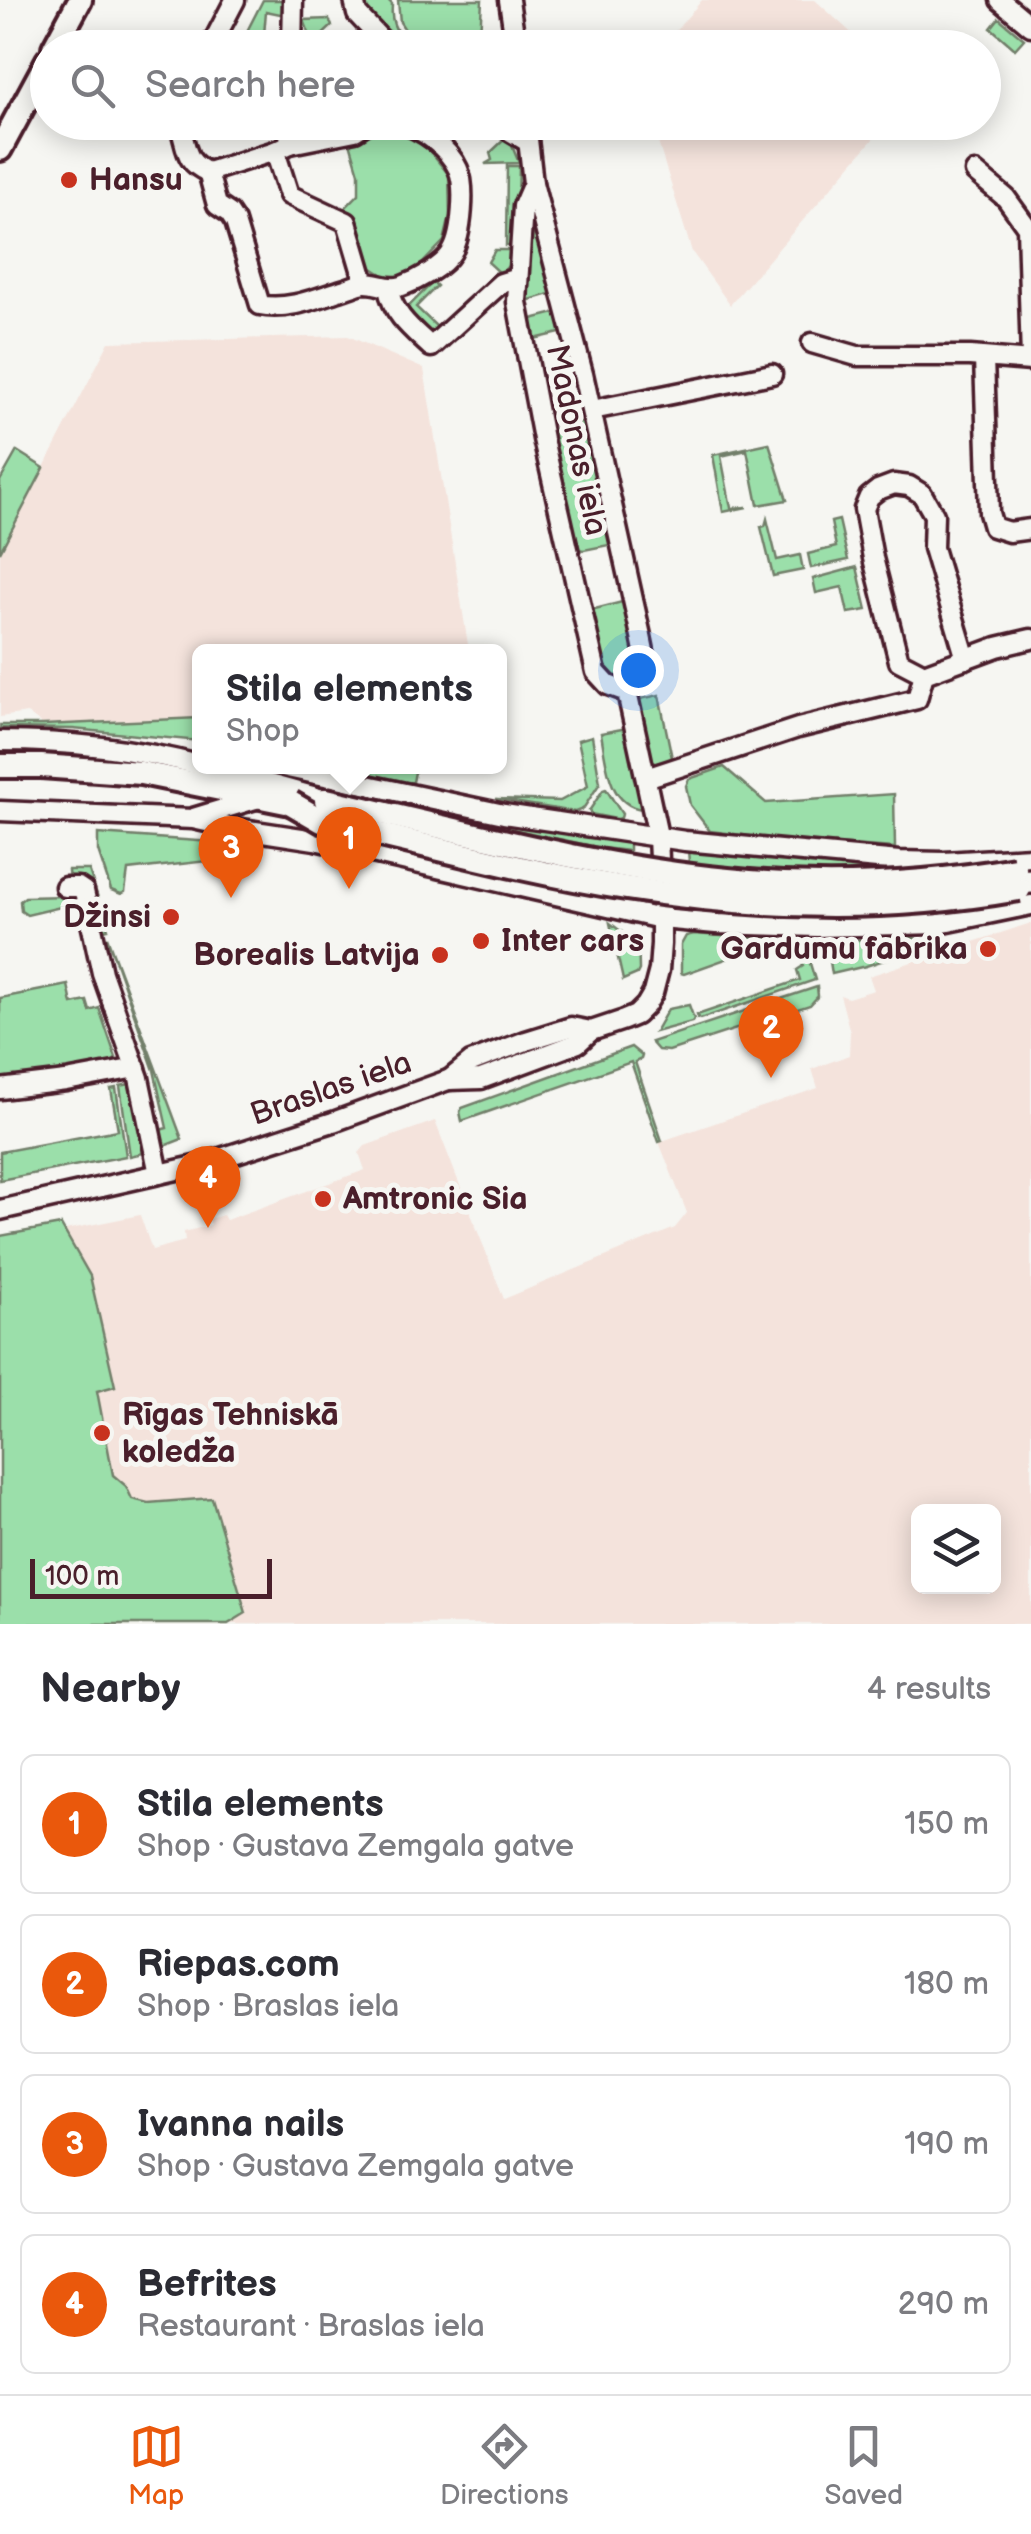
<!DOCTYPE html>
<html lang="en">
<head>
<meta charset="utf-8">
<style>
	body { margin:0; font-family:"Balsamiq Sans",sans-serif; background:#f2f2f3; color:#2b2b33 }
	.controls { position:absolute; right:30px; bottom:30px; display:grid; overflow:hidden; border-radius:15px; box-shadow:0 5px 25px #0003 }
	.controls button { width:90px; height:90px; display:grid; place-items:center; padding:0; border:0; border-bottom:2px solid #e1e1e2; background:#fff; color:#2b2b33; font:50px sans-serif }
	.scale { position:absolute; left:30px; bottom:25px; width:242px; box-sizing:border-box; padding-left:10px; border:5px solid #4a1f2b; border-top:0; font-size:28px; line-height:35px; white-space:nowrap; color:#4a1f2b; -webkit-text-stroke:8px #f6f6f2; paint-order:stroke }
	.you { position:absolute; left:638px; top:670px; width:35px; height:35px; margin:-25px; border:8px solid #fff; border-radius:50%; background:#1a73e8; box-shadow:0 0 0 15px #1a73e833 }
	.badge { display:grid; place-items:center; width:65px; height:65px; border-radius:50%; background:#ea580c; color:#fff; font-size:32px; font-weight:700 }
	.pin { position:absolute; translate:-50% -82px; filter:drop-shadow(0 2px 5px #0008) }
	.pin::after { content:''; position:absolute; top:52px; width:35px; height:30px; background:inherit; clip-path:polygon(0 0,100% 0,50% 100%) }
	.popup { position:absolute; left:192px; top:644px; width:315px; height:130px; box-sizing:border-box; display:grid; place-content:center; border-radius:15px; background:#fff; filter:drop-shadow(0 2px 8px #0005); font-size:32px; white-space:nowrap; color:#7c7c81 }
	.popup b { font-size:38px; color:#2b2b33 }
	.popup::after { content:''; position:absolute; left:50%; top:100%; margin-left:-20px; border:20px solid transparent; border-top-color:#fff }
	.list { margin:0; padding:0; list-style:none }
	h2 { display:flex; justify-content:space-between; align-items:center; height:130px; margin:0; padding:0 40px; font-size:42px }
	h2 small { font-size:32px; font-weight:400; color:#7c7c81 }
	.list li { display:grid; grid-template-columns:65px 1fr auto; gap:30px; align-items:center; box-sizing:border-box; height:140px; margin:0 20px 20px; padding:0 20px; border:2px solid #e1e1e2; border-radius:15px }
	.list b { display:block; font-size:38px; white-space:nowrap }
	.list p { margin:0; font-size:32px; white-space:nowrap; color:#7c7c81 }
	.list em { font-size:32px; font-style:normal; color:#7c7c81 }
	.icon { flex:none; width:55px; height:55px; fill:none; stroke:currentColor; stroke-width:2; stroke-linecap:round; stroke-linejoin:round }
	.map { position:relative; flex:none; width:1031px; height:1624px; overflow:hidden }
	.search { position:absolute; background:#fff; box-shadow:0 5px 25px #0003; left:30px; right:30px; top:30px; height:110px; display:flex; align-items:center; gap:25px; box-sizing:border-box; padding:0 35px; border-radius:55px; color:#7c7c81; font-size:38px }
	.sheet { height:770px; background:#fff }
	nav { display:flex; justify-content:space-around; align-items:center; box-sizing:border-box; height:140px; border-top:2px solid #e1e1e2; background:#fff; font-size:28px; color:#7c7c81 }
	nav a { display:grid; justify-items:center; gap:5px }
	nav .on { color:#ea580c }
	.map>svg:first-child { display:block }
	.built { fill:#f4e3dc; fill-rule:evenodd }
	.green { fill:#9bdfaa; stroke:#727f6a; stroke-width:2.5 }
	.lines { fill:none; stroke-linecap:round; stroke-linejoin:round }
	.minor-casing { stroke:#4a1f2b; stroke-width:25 }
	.major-casing { stroke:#4a1f2b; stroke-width:30 }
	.minor { stroke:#f6f6f2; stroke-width:18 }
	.major { stroke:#f6f6f2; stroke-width:22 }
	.major-bridge-casing { stroke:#4a1f2b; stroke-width:30; stroke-linecap:butt }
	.major-bridge { stroke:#f6f6f2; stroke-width:22 }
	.poi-dot { fill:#c8321e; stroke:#f6f6f2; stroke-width:4 }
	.labels { text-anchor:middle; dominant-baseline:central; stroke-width:10; stroke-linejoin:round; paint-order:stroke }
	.poi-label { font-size:32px; font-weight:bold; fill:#4a1f2b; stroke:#f6f6f2; text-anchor:start }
	.street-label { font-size:32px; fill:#4a1f2b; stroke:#f6f6f2 }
</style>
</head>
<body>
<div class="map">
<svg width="1031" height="1624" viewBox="0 0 1031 1624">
	<rect width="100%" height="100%" fill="#f6f6f2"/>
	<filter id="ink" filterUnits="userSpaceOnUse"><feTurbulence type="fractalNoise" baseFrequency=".01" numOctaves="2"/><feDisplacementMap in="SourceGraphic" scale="20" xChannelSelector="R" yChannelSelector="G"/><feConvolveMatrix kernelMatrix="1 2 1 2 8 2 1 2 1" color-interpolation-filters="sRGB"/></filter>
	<g filter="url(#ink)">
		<!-- built -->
		<g class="built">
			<polygon points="702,0 815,0 867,47 662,47"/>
			<polygon points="652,123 652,122 887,123 730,305 692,252"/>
			<polygon points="348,336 424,369 469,651 199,652 199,718 43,725 27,713 0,717 0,552 109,342"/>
			<path d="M1031,923v701h-1031v-381l140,-28 12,35 33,-9 -1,-9 27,-7 -2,-6 14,-4 3,5 139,-50 -6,-17 6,-7 70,-25 69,178 171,-71 12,-15 -28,-71 159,-54 -6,-19 37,-14 1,-23 -10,-37 8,3 26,-8 -5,-14zM918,1512h76v74h-76z"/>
		</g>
		<!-- green -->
		<g class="green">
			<polygon points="263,0 286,0 285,15 266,11 263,47 233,47 230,42 233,33 244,37"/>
			<path d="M368,0h20l4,4c-2,20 6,35 24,43h-20l-35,-36z"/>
			<polygon points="398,0 482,0 480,36 475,42 447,40 417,42 409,36 400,22"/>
			<polygon points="999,18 1024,39 1015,49 991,28"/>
			<polygon points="329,19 332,26 313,44 304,20"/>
			<polygon points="384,123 398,125 415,133 449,175 450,216 444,241 416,270 401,278 390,279 366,264 341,212 359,194 359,173 349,139"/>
			<polygon points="508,136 519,163 485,164 492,160 490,153"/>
			<polygon points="507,166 519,166 517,246 506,246"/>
			<polygon points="530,209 535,214 554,293 526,301"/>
			<polygon points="495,250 516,250 513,260 501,274 488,262"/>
			<polygon points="495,273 499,276 433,340 426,333 427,330 407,308 433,282 437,286 416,307 438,328"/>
			<polygon points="559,312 564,332 530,340 528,320"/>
			<polygon points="582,422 589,428 612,540 609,545 584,550 577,549 551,437 554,429"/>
			<polygon points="769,443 787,500 758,505 747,450 721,456 731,508 747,507 723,512 713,455"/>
			<polygon points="17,451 44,468 0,552 0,481"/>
			<polygon points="767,519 777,560 800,555 803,570 773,576 761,527 765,526"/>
			<polygon points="839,520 848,560 811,568 808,554 836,547 831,522"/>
			<polygon points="857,567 867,610 848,613 842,587 816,593 813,579"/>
			<path d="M626,601l14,63 -5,12c-13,6 -20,6 -31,-3l-13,-63z"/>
			<polygon points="659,695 673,763 660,767 650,760 638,702 640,699"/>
			<polygon points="199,718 199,741 73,729 0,728 0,725 43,725"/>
			<path d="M627,728l16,81c-35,-3 -37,-48 -42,-76z"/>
			<polygon points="592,736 600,783 583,809 575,812 496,799 560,801 588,786 578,740"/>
			<polygon points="335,767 416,767 413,782 408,783"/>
			<polygon points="724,767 766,803 894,794 895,848 790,841 710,831 690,805 686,786 689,779"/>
			<polygon points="243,770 469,817 629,840 629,851 602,848 242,773"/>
			<polygon points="606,789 622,814 621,818 616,819 591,814 589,811 603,790"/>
			<polygon points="98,834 212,842 217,860 128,870 125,892 121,894 111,890 98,851"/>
			<polygon points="688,849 884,871 887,873 790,874 703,866 689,863"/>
			<polygon points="68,870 89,870 108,929 103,930 88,882 69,881"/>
			<polygon points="67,896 69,905 27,915 21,911 20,901 25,897"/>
			<polygon points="610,923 626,935 638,935 639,970 637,974 623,980"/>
			<polygon points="694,934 779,940 684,974 681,973 681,945 686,936"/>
			<polygon points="107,937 182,1139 159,1148 156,1131 167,1128 154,1070"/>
			<polygon points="911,937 925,942 926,946 866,966 832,974 828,949 834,941"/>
			<polygon points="803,940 815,980 700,1019 698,1018 697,1015 800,980 797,970 803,966 799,953 794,953 792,943"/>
			<polygon points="68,985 72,1004 87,1001 90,1011 99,1008 116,1058 111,1065 0,1082 0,998"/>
			<polygon points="817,987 818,996 810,1005 669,1051 658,1050 651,1042"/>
			<polygon points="689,1005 694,1019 692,1022 655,1032 668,1009"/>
			<polygon points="631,1047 642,1056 641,1059 635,1062 662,1141 659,1142 631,1062 462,1121 460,1112 462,1108"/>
			<polygon points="130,1084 133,1088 143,1153 130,1156 120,1086"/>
			<polygon points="116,1088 126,1156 0,1180 0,1152 118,1130 111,1089"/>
			<polygon points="61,1225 90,1276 115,1386 97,1391 113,1475 126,1486 132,1499 148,1503 212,1498 246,1613 228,1624 0,1624 0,1236"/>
		</g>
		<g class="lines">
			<defs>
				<g id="minor">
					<polyline points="354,0 357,14 389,48"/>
					<polyline points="509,0 516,48"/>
					<polyline points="1000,0 1031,26"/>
					<polyline points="210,48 235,0"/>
					<polyline points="292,48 293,0"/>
					<path d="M178,122c10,23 4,39 30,50"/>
					<polyline points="288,122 290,144 275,151 289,195 347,222 365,283"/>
					<polyline points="501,122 511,132 528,142"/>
					<polyline points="526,122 533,183 523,206 517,302 543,439 596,672 608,685 627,692"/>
					<polyline points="290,144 355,131 369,122"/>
					<path d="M275,151l-67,21 9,33 12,8 6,9 25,83c27,6 57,-7 82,-15 7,-2 16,-6 22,-7 14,-1 24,8 38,3 16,-6 41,-19 50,-34 10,-17 14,-66 6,-83 -10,-22 -36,-40 -59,-47"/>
					<polyline points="975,172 1006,198 1027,227 1031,360"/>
					<path d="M533,183l50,191 58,262c5,26 11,39 -14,56"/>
					<path d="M388,288c5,27 24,41 43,59l70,-64 16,-5"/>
					<polyline points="812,343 857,356 970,356 1031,361"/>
					<polyline points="984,358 989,513 993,527 1009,532 1031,529"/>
					<polyline points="592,410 772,374"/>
					<polyline points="924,674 899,661 873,558 864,509 869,497 878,490 894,484 909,486 922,494 934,515 933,548 966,659"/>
					<polyline points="627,692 658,836 660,883"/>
					<path d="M0,741c68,0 133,7 199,24"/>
					<polyline points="204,766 316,797"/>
					<polyline points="278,766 504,814 685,841 899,861 944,862 1031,857"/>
					<polyline points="646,778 798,728 917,699 924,674 997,647 1031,639"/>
					<polyline points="0,811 193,819 229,827 315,840 661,919 716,924 817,927 939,924 1031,905"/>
					<polyline points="193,818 259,798"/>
					<polyline points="65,887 78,887 84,891 102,973 139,1078 159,1174"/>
					<polyline points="449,1080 471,1062 526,1041 571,1027 591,1031"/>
					<polyline points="0,1089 66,1081 136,1068"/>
					<polyline points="0,1210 199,1165 333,1122 448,1080 481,1079 578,1043 591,1031 624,1020 636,1015 646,1005 653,993 659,970 661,944 661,909"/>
				</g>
				<g id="major">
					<polyline points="54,48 80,0"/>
					<polyline points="0,149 48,60"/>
					<polyline points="0,766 41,766 141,773 291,803 326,800"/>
				</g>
			</defs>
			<!-- minor casing -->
			<use href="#minor" class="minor-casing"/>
			<!-- major casing -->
			<use href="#major" class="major-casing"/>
			<!-- minor -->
			<use href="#minor" class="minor"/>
			<!-- major -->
			<use href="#major" class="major"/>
			<defs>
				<g id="major-bridge">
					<path d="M326,800c133,30 266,67 402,80 95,10 193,5 287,-11"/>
					<path d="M291,803l31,18c101,23 202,51 304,67 131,21 263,24 393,1"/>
				</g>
			</defs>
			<!-- major-bridge casing -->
			<use href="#major-bridge" class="major-bridge-casing"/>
			<!-- major-bridge -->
			<use href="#major-bridge" class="major-bridge"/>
		</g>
	</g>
	<!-- markers -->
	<g class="poi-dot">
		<circle cx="69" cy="180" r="10"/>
		<circle cx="171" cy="917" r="10"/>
		<circle cx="481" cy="941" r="10"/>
		<circle cx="988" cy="949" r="10"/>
		<circle cx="440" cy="955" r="10"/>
		<circle cx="323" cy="1199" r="10"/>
		<circle cx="102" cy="1433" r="10"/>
	</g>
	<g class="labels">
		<!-- poi labels -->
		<g class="poi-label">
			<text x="89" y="180">Hansu</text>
			<text x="151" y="917" text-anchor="end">Džinsi</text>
			<text x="501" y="941">Inter cars</text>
			<text x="968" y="949" text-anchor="end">Gardumu fabrika</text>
			<text x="420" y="955" text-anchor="end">Borealis Latvija</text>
			<text x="343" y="1199">Amtronic Sia</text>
			<text x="122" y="1415">Rīgas Tehniskā<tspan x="122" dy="37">koledža</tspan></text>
		</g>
		<!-- street labels -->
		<g class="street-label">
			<text transform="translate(576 440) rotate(78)">Madonas iela</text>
			<text transform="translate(331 1089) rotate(-19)">Braslas iela</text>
		</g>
	</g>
</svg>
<div class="controls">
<button><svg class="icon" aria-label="layers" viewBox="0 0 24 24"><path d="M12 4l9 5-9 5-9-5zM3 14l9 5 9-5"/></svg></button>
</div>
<div class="scale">100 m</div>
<div class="you"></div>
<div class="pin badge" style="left:349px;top:889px">1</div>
<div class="popup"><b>Stila elements</b>Shop</div>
<div class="pin badge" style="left:771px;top:1078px">2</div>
<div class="pin badge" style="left:231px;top:898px">3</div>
<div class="pin badge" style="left:208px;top:1228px">4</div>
<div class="search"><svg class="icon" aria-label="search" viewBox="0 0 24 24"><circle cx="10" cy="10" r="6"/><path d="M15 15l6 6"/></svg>Search here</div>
</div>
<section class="sheet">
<h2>Nearby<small>4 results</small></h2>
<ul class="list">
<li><span class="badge">1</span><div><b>Stila elements</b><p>Shop · Gustava Zemgala gatve</p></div><em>150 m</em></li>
<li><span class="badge">2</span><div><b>Riepas.com</b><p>Shop · Braslas iela</p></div><em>180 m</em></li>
<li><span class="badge">3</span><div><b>Ivanna nails</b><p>Shop · Gustava Zemgala gatve</p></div><em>190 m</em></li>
<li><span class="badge">4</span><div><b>Befrites</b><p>Restaurant · Braslas iela</p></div><em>290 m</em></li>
</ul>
</section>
<nav>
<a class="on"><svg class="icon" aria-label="map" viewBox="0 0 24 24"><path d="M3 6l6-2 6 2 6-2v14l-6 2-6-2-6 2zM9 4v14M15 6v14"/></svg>Map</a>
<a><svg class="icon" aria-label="directions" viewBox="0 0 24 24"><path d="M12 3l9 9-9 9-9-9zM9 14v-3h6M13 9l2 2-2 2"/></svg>Directions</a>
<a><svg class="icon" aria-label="saved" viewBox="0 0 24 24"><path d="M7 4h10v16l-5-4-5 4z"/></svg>Saved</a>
</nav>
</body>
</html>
